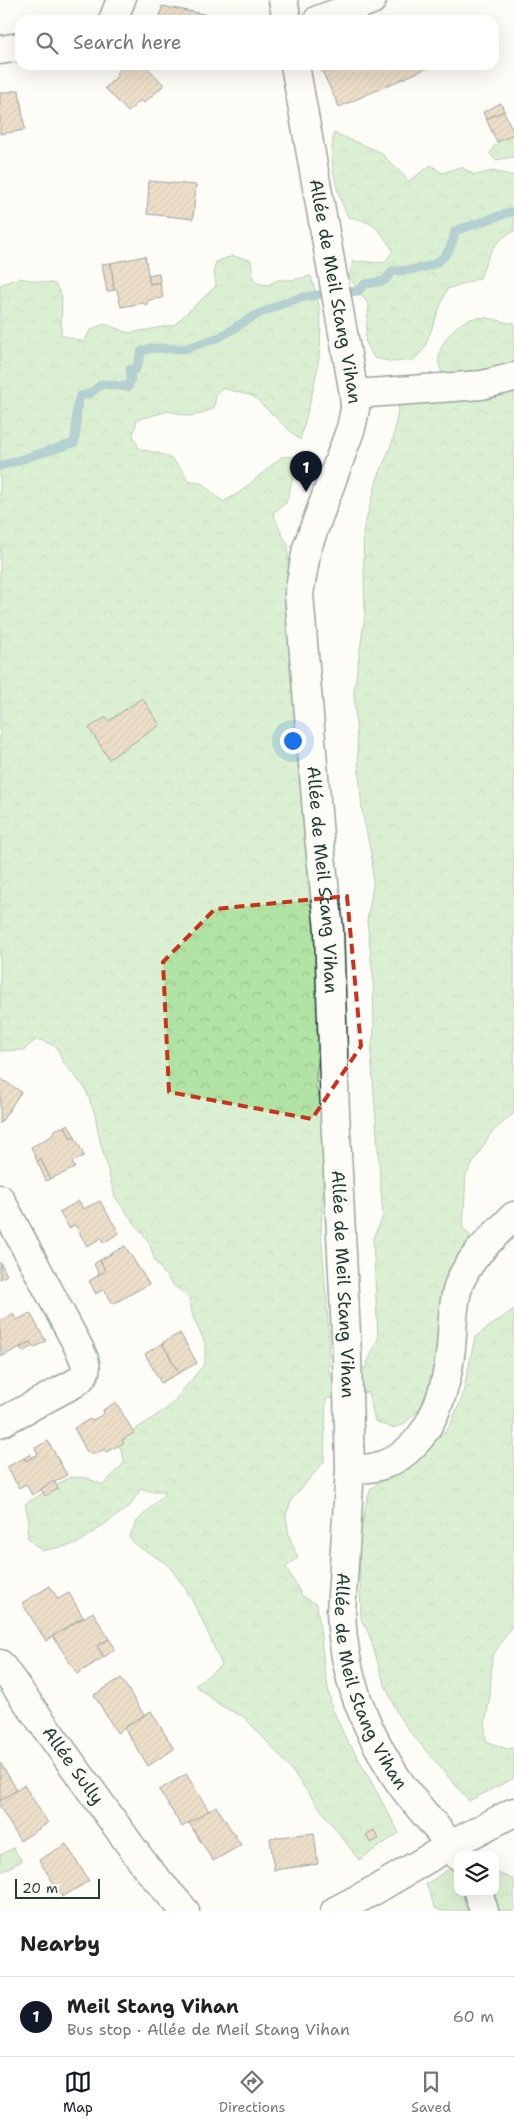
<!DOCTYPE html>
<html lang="en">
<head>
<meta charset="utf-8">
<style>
	body { margin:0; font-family:"Shantell Sans",sans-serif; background:#f2f2f2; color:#222 }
	.controls { position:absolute; right:15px; bottom:15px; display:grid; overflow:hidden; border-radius:10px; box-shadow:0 5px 20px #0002 }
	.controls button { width:45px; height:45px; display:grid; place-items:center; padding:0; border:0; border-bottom:1px solid #e0e0e0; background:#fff; color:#222; font:25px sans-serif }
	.scale { position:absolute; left:15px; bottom:12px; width:85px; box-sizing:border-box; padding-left:5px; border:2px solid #1f3d34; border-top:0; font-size:14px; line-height:18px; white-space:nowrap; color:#1f3d34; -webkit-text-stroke:4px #fdfcf7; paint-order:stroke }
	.you { position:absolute; left:292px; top:740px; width:18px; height:18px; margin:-12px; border:4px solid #fff; border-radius:50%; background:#1a73e8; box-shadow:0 0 0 8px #1a73e833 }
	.badge { display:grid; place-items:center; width:32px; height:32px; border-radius:50%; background:#111827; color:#fff; font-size:16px; font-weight:700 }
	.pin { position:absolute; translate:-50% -41px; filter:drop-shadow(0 1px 2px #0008) }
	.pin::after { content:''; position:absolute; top:26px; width:18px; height:15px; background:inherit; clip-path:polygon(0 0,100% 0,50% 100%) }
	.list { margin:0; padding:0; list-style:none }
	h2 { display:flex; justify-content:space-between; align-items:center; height:65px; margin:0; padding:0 20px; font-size:21px }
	h2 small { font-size:16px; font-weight:400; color:#767676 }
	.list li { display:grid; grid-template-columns:32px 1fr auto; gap:15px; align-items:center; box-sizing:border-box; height:80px; padding:0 20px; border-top:1px solid #e0e0e0 }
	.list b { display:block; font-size:19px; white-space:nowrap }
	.list p { margin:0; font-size:16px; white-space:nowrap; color:#767676 }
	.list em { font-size:16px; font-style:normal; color:#767676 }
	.icon { flex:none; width:28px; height:28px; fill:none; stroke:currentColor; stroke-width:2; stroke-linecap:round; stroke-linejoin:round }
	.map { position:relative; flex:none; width:514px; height:1911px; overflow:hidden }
	.search { position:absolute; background:#fff; box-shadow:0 5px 20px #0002; left:15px; right:15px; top:15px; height:55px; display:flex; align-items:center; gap:12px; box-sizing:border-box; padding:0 18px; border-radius:15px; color:#767676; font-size:19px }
	.sheet { height:145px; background:#fff }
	nav { display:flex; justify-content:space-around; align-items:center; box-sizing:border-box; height:70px; border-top:1px solid #e0e0e0; background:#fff; font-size:14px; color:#767676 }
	nav a { display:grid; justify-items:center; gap:2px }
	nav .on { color:#111827 }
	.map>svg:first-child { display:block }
	.forest { fill:url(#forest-crowns); stroke:#68906c }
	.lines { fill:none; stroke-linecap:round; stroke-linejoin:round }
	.stream { stroke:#5e999f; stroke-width:9 }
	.building { fill:url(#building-hatch); stroke:#1f3d34 }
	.minor-casing { stroke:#1f3d34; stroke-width:31 }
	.minor { stroke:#fdfcf7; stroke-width:28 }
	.marked { fill:none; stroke:#c8321e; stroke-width:4; stroke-dasharray:10 6; stroke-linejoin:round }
	.labels { text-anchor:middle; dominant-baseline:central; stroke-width:4; stroke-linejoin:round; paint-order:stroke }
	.street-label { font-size:18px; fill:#1f3d34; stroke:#fdfcf7 }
</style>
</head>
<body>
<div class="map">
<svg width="514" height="1911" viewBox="0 0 514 1911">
	<defs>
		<pattern id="forest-crowns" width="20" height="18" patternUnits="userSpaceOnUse" patternTransform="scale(1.25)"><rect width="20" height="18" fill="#b1e3a4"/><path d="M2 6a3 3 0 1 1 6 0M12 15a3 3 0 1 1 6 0" fill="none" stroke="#98c48e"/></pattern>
		<pattern id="building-hatch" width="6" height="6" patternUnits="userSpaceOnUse" patternTransform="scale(1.25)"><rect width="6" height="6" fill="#dabb8d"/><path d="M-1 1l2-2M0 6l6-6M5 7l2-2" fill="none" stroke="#b09974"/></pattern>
	</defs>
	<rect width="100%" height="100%" fill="#fdfcf7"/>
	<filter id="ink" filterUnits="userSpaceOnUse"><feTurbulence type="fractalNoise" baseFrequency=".02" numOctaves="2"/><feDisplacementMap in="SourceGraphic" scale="10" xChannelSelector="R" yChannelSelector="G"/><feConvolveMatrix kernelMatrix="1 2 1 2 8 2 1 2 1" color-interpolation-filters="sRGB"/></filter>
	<g filter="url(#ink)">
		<!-- forest -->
		<g class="forest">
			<path d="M334,133l46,19 29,29 22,-16 11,8 19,-6 14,8 18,-4 21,5v55c-23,12 -25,24 -34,47l-33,11 -23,60 -10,11 -21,2 -19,-4 -9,-17 4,-36 -20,-28 4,-16 31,2 9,-12c-14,-22 -19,-30 -45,-34 -12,-25 -20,-57 -14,-84z"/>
			<path d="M514,134v23l-18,3 -6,-6c4,-12 14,-15 24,-20z"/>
			<path d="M232,256l19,4 2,18 4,5 11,2 10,-5h14l19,-4c3,12 8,25 9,38 4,43 -9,84 -20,126l-47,-44 -31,-8 -6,6 -2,14 -13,6 -12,2 -21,-5 -31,9 -4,15 6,14c30,6 35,7 51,33l11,1 22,19 17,-10 41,-35 18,-1 -13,47 -13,10 7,18 8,14v17l21,257 -2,64 7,37 10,114 -7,33 -1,20 10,31 -5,113 8,103v40l36,-6 13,-29 -5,-101 10,-22 -12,-163 3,-23 -1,-55 -6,-54 6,-35 -1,-27 -10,-49 -3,-36 -5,-83 11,-76 -2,-84 14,-51 16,-40 7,-42 47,-12c-3,-7 -6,-15 -8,-22 -3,-19 17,-43 36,-46 10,-2 25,3 35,5l4,-1v791l-23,20 -25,42 -3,53 10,11 -38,145 -15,25 -17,16 -11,3 -17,-7 -7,-29 -42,7 -2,63 -32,37 -6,16 3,21 9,22 -12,9 16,29 15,8 8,68 7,36 14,31 10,15 43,79 -40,27 -77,-102 -38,-41 -23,-11 -26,-21 27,-20c-15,-33 -27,-67 -51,-96 -12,-14 -30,-16 -42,-32l8,-16 30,-30h-18l-8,-3 -11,18 -53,38 -36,7 -13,-13 -1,-9 2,-8 -4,-17 45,-27 17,1 16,7 22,-23 -6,-18 20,-17 30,-20 36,-44v-20l-12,-26 -4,-19 -18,-15 -16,-22 -6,-19 -34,-45 -16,-60 -4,-23 -10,-26 -22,-26 -7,-16 -19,-7 -13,11 -24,1v-766l18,-7 37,6 7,12 -1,39 23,7 6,-12 14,-6 25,9 45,-8 42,-39 -2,-16 2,-8z"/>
			<polygon points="514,1309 514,1622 492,1657 490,1696 485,1725 486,1741 507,1749 514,1748 514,1778 469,1801 410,1732 398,1715 383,1680 369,1634 361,1619 359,1541 367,1500 371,1489 393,1470 426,1450 449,1427 462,1398 475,1337"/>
			<polygon points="13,1848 22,1861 0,1872 0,1855"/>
			<polygon points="455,1865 458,1865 458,1892 495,1892 495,1872 514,1880 514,1911 442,1911 435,1908 426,1884"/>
		</g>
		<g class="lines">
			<!-- stream -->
			<path class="stream" d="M0,466l74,-23c5,-16 -1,-32 6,-47l9,-2 13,-10 26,3 3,-8 -1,-9 6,-1 6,-18 9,-3 33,1 36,-12 34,-21 25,-11 20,-7 18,-3 41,-4 7,-7 19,-3 9,-10c31,-2 56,-3 62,-40l59,-20"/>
		</g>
		<!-- building -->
		<g class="building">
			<polygon points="162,6 209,15 208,20 159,20"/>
			<polygon points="125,65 145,65 164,85 144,103 141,100 128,112 105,88 118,75 116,73"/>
			<polygon points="335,65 434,65 339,107 322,71"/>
			<polygon points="19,90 25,130 0,134 0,93"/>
			<polygon points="501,103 504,111 486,119 483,112"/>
			<polygon points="504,111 514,134 497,142 486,119"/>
			<polygon points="149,181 196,185 193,219 147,214"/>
			<polygon points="145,256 150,284 160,282 163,298 149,300 146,305 143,303 121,307 117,290 114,290 111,263"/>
			<polygon points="111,263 114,290 107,292 102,264"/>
			<polygon points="159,273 160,282 150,284 148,275"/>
			<polygon points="142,698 160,725 109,759 89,728 106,717 109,721"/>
			<polygon points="0,1078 21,1092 0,1124"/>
			<polygon points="68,1124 75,1137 71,1139 65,1126"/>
			<polygon points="65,1126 71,1139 75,1137 84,1156 72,1162 75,1168 50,1179 41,1159 37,1161 31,1147 52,1136 54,1130"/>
			<polygon points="41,1159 50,1179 46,1181 37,1161"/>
			<polygon points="79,1201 83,1209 100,1201 119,1233 103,1243 101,1238 87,1246 75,1225 69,1228 59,1212"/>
			<polygon points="125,1246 149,1284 113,1304 104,1289 96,1294 89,1281 105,1271 100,1260"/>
			<polygon points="100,1260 105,1271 99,1275 94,1264"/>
			<polygon points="0,1262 7,1275 0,1279"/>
			<polygon points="30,1313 46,1341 34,1348 30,1342 1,1357 0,1321 13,1314 17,1320"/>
			<polygon points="180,1333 197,1363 179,1373 162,1343"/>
			<polygon points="30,1342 33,1346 23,1352 20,1348"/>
			<polygon points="162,1343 179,1373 161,1383 145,1354"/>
			<polygon points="116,1402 134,1433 122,1440 124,1443 106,1452 105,1449 95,1454 87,1452 74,1428 90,1419 91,1421 104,1414 103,1410"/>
			<polygon points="48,1441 67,1475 32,1495 26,1484 19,1488 7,1467 24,1458 26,1461 38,1454 35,1448"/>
			<polygon points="31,1454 32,1457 26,1461 24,1458"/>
			<polygon points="54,1481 58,1489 45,1496 41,1489"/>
			<polygon points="50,1586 58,1599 69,1593 83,1617 46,1641 22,1603"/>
			<polygon points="93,1612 109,1639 97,1646 104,1657 77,1674 53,1636"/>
			<polygon points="109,1639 116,1649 104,1657 97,1646"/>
			<polygon points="121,1678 144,1715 117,1733 94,1695"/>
			<polygon points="151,1711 174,1749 148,1766 124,1728"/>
			<polygon points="0,1762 17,1790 0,1801"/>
			<polygon points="186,1774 209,1811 182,1827 159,1790"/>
			<polygon points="24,1785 48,1823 20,1841 0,1807 0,1801"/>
			<polygon points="216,1806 241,1845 213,1861 189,1823"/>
			<polygon points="374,1830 379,1839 370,1843 366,1834"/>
			<polygon points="314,1833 318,1864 274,1870 270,1838"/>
			<polygon points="66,1844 89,1881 62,1897 39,1860"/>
		</g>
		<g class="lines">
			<defs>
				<g id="minor">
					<polyline points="283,0 287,20"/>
					<polyline points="113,20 121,0"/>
					<polyline points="318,20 372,0"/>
					<polyline points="0,50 20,47"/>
					<path id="s1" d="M295,65l59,329 1,15 -4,19 -44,120 -8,46 20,242 10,94 6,183 12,242 3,114 -9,143c2,62 22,113 55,165 18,28 44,51 62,79"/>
					<polyline points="354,394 482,385 514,377"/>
					<path d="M0,1199l79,149c7,15 12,24 -4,35l-75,40"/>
					<path d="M350,1469c8,0 18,0 26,-2 52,-14 70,-72 75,-119 2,-21 1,-44 8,-64 11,-28 35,-48 55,-68"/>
					<path id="s2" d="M0,1664l146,203 39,44"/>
					<polyline points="478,1892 484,1911"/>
					<polyline points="335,1911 375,1890 451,1845 514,1812"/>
				</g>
			</defs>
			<!-- minor casing -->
			<use href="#minor" class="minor-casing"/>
			<!-- minor -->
			<use href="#minor" class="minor"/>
		</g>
	</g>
	<!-- marked area -->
	<path d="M0 0H514V1911H0ZM347,896l14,150 -49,73 -143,-27 -6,-130 52,-53z" fill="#fdfcf7" fill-opacity=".55" fill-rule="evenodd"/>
	<path class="marked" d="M347,896l14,150 -49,73 -143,-27 -6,-130 52,-53z"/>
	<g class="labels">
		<!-- street labels -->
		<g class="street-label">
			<text stroke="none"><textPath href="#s1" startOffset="230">Allée de Meil Stang Vihan</textPath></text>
			<text stroke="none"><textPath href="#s1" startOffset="830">Allée de Meil Stang Vihan</textPath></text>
			<text stroke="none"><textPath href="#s1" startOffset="1235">Allée de Meil Stang Vihan</textPath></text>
			<text stroke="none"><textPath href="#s1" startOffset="1638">Allée de Meil Stang Vihan</textPath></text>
			<text stroke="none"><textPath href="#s2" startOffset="125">Allée Sully</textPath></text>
		</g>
	</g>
</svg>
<div class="controls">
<button><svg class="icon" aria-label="layers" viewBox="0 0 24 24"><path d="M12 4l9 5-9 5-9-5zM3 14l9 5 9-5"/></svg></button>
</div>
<div class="scale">20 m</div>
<div class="you"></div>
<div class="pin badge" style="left:306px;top:492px">1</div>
<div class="search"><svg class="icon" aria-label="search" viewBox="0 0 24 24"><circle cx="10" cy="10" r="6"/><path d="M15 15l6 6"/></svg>Search here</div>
</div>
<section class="sheet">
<h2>Nearby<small></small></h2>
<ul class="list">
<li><span class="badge">1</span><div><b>Meil Stang Vihan</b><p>Bus stop · Allée de Meil Stang Vihan</p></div><em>60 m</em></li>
</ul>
</section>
<nav>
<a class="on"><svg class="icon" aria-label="map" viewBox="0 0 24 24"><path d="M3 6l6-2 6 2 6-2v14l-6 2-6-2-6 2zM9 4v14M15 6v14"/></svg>Map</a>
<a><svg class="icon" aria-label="directions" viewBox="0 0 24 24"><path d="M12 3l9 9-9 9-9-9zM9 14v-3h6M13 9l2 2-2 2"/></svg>Directions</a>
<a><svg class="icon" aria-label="saved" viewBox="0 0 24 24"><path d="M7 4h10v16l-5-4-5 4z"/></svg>Saved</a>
</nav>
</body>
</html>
